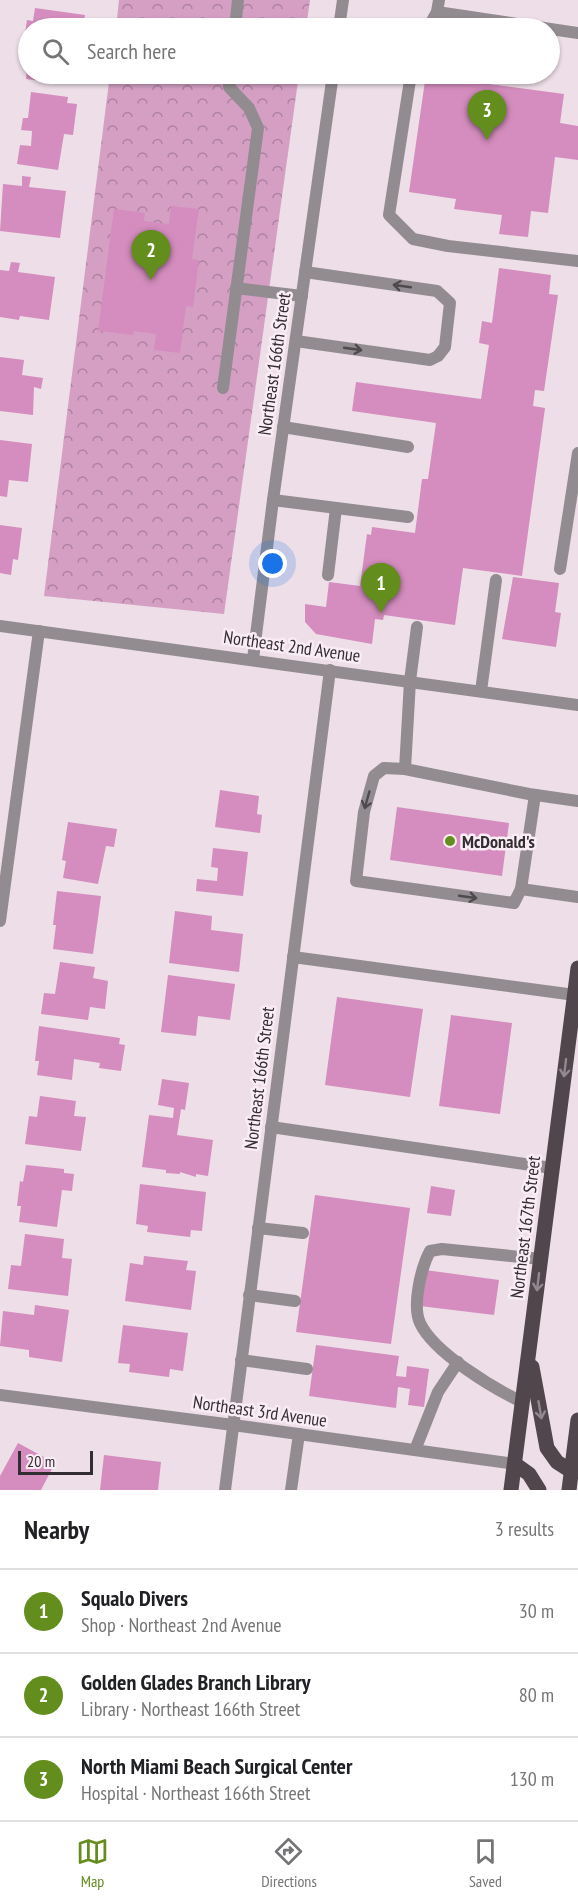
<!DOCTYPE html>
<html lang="en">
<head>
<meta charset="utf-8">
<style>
	body { margin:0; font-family:"PT Sans Narrow",sans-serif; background:#f6f6f6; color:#202124 }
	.scale { position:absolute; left:18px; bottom:15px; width:75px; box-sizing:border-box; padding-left:6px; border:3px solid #322d30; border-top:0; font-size:16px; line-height:21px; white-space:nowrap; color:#322d30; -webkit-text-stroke:4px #faecf5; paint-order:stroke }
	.you { position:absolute; left:273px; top:564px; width:21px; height:21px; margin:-15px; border:4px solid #fff; border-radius:50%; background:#1a73e8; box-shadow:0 0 0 9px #1a73e833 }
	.badge { display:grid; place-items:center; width:39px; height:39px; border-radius:50%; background:#638d1c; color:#fff; font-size:20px; font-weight:700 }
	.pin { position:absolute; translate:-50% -50px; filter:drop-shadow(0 2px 3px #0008) }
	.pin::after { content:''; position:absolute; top:32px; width:21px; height:18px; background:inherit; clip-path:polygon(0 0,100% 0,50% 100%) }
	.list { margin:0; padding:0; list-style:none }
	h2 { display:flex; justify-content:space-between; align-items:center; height:78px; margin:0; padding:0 24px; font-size:26px }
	h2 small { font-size:20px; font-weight:400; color:#757577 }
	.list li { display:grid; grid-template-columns:39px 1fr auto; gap:18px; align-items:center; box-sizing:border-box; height:84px; padding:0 24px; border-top:2px solid #e0e0e0 }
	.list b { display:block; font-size:22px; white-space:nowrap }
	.list p { margin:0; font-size:20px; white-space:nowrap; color:#757577 }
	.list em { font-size:20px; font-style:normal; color:#757577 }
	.icon { flex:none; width:33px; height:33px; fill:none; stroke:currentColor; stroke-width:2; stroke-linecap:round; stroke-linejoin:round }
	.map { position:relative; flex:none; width:578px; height:1490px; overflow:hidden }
	.search { position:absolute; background:#fff; box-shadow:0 2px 4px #0004; left:18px; right:18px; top:18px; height:66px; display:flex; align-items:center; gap:15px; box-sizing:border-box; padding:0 21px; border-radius:33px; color:#757577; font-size:22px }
	.sheet { height:330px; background:#fff }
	nav { display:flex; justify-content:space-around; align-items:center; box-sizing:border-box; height:84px; border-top:2px solid #e0e0e0; background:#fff; font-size:16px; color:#757577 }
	nav a { display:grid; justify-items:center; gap:3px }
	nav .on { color:#638d1c }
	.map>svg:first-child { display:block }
	.forest { fill:url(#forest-crowns) }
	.building { fill:#d48dbe }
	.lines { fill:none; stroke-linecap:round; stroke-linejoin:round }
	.service { stroke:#928c90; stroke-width:12 }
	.minor { stroke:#928c90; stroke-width:12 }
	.tertiary { stroke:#928c90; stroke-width:12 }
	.primary { stroke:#50464c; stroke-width:15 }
	.oneway { stroke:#4f4a4d }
	.oneway2 { stroke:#948890 }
	.poi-dot { fill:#638d1c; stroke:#faecf5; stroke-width:2 }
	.labels { text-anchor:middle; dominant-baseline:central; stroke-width:5; stroke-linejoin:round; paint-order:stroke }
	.street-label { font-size:18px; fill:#322d30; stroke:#faecf5 }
	.poi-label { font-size:18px; font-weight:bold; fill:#322d30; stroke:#faecf5; text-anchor:start }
</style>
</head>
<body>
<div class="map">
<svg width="578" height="1490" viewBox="0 0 578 1490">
	<defs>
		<pattern id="forest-crowns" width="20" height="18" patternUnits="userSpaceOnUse" patternTransform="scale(1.5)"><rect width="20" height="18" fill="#d59fc4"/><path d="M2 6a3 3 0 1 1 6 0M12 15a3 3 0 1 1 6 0" fill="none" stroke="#ad82a0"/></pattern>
	</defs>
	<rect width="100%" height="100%" fill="#eddee7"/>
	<!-- forest -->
	<g class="forest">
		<polygon points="119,0 310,0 306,28 116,28"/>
		<polygon points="110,74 299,74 224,614 44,596"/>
	</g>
	<!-- building -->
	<g class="building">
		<polygon points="35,8 85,15 83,28 28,28 28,41 24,40 27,20 33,21"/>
		<polygon points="27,69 28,74 59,74 57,83 26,79"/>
		<polygon points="426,74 482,74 481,83 564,94 560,123 578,126 578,160 555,157 548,213 531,211 528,237 499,234 502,215 454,209 456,199 409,192"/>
		<polygon points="31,92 68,97 67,103 77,104 73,135 64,134 58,170 17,164 20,145 31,146 32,131 21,130 23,118 28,118"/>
		<polygon points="22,176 31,177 29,187 66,191 60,238 0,231 3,184 22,186"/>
		<polygon points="171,206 199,209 192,259 199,260 194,300 193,307 186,306 180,353 154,350 156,334 134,331 133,335 98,331 114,209 145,213 144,221 169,224"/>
		<polygon points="11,262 20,263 18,272 55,277 49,320 20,316 19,320 0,317 0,270 9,271"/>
		<polygon points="499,268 551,275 549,294 558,295 544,391 535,390 533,406 545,408 522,576 463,568 455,625 384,615 383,620 375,619 372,644 316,634 305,622 305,604 326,607 329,582 360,586 367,534 371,535 372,527 415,533 422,479 428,479 436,423 352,411 356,382 481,399 489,345 479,343 482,321 492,323"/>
		<polygon points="0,357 24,360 22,375 43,378 41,389 34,387 33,415 0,411"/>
		<polygon points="0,440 32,444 28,482 9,480 7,497 0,496"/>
		<polygon points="0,525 22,528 18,560 13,559 11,575 0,573"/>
		<polygon points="513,577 559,583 555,612 561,613 556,647 502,639"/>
		<polygon points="220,790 259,796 257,814 262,815 260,833 215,827"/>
		<polygon points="397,807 509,823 502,876 390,860"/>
		<polygon points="68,822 117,829 114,847 106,846 98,884 63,878 66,861 62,860"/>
		<polygon points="213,848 248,852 243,896 196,891 197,879 217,881 218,868 211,867"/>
		<polygon points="57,891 101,896 93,954 53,949 56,925 53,925"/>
		<polygon points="175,911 212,916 211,930 243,934 239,972 169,963"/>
		<polygon points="60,962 95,967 93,978 108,981 105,1009 90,1007 88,1020 41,1014 44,993 55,994"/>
		<polygon points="168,975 235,984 230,1020 198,1016 196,1036 161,1032"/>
		<polygon points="337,997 423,1009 410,1097 325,1085"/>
		<polygon points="451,1015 512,1023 500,1114 439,1106"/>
		<polygon points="39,1026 120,1038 119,1044 125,1045 121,1071 99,1068 100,1063 74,1059 72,1080 37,1075 39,1061 35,1061"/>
		<polygon points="162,1079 189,1083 185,1110 181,1109 177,1135 213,1140 208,1176 196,1174 196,1177 180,1172 180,1174 166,1173 166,1170 142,1167 149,1115 173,1118 174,1108 158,1105"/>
		<polygon points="40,1096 76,1101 74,1116 86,1117 81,1151 25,1144 29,1116 37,1117"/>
		<polygon points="26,1165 64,1169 64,1173 74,1174 72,1191 62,1190 57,1227 19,1222 21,1206 17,1206 20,1181 23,1182"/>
		<polygon points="140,1184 206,1192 202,1231 191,1230 190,1237 147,1232 148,1226 136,1224"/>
		<polygon points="431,1186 455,1190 451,1216 427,1213"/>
		<polygon points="315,1195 410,1208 391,1344 296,1332"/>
		<polygon points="25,1234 64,1239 62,1258 72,1259 68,1296 8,1289 11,1265 21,1266"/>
		<polygon points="144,1256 188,1261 186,1270 196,1271 191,1310 125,1301 130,1263 143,1265"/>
		<polygon points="425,1270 499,1280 494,1315 420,1306"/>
		<polygon points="35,1305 69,1310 62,1362 29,1357 29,1350 0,1346 3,1311 34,1315"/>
		<polygon points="123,1325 188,1333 183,1371 170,1369 169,1377 129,1372 130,1364 118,1363"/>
		<polygon points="316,1345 399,1356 396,1376 406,1377 407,1366 429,1369 424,1407 408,1405 410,1389 398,1387 396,1408 309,1396"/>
		<polygon points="18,1443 55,1463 41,1490 0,1490 0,1476"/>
		<polygon points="104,1455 161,1462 158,1490 100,1490"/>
	</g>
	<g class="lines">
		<!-- service -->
		<g class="service">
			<polyline points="437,12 578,33"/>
			<polyline points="235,28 238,0"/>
			<polyline points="428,28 437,12 439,0"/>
			<polyline points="411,74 389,215 413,239 448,246 578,261"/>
			<polyline points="236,288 302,296"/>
			<polyline points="296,341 430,360 438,356 445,347 450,303 437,291 305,272"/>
			<polyline points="223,388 258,128 249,108 229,87 230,74"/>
			<polyline points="283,427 408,447"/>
			<polyline points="273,500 408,517"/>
			<polyline points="560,569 578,453"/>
			<polyline points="328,575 336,508"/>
			<polyline points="417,627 410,681 405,769 529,794 578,801"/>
			<polyline points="481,691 496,580"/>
			<polyline points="405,769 384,768 374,776 364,812 356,881 514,903 521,889"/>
			<polyline points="535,795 521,889 578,897"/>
			<polyline points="293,957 575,995"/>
			<polyline points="271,1127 552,1168"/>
			<polyline points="258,1228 303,1233"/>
			<polyline points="249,1295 295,1301"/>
			<polyline points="241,1360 307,1369"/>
			<path d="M522,1402c-29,-14 -88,-49 -102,-79 -8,-18 1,-55 10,-72l12,-2 99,10"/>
			<polyline points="415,1450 438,1392 458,1362"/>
			<polyline points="291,1490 299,1434"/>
		</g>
		<!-- minor -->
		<g class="minor">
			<polyline points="339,28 343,0"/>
			<polyline points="253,659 273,500 333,74"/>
			<polyline points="0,921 39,631"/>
			<polyline points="0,1395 233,1425 515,1464"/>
			<polyline points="225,1490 330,670"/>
		</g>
		<!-- tertiary -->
		<polyline class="tertiary" points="0,626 578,705"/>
		<!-- primary -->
		<g class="primary">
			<polyline points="532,1367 547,1448 557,1462 571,1471"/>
			<polyline points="515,1464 529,1474 539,1490"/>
			<polyline points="511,1490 578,968"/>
			<polyline points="569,1490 578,1420"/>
		</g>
	</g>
	<!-- one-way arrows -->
	<defs><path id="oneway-shaft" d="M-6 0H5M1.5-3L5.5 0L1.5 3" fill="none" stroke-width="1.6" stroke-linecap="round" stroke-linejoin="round" transform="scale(1.5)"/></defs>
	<g class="oneway">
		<use href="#oneway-shaft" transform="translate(402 286) rotate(-172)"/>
		<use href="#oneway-shaft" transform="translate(353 349) rotate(8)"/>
		<use href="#oneway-shaft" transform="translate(367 800) rotate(106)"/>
		<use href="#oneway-shaft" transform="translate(468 897) rotate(8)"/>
	</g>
	<g class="oneway2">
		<use href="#oneway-shaft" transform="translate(565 1068) rotate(97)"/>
		<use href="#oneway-shaft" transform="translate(538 1282) rotate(97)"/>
		<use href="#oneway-shaft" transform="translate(540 1410) rotate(80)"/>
	</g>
	<!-- markers -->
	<circle class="poi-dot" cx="450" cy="841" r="6"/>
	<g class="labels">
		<!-- street labels -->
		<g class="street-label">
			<text transform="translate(274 364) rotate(-82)">Northeast 166th Street</text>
			<text transform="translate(292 646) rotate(8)">Northeast 2nd Avenue</text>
			<text transform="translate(259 1078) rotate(-83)">Northeast 166th Street</text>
			<text transform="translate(525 1227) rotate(-83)">Northeast 167th Street</text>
			<text transform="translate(260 1411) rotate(8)">Northeast 3rd Avenue</text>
		</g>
		<!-- poi labels -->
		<g class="poi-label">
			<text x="462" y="841">McDonald's</text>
		</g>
	</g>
</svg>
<div class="scale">20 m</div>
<div class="you"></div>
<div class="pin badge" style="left:381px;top:613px">1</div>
<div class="pin badge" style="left:151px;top:280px">2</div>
<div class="pin badge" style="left:487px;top:140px">3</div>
<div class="search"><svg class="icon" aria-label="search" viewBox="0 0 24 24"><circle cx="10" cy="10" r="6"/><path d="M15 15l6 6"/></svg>Search here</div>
</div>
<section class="sheet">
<h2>Nearby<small>3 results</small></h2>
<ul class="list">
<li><span class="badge">1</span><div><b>Squalo Divers</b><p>Shop · Northeast 2nd Avenue</p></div><em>30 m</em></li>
<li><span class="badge">2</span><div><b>Golden Glades Branch Library</b><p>Library · Northeast 166th Street</p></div><em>80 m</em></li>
<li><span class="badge">3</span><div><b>North Miami Beach Surgical Center</b><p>Hospital · Northeast 166th Street</p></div><em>130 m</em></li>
</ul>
</section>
<nav>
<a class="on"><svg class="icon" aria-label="map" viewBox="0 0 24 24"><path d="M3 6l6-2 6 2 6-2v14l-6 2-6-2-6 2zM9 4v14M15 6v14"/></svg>Map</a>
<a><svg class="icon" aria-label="directions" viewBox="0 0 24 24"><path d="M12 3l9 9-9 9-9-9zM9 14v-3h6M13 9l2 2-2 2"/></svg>Directions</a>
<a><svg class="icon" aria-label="saved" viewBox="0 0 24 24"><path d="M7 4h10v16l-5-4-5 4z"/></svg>Saved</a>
</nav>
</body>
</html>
